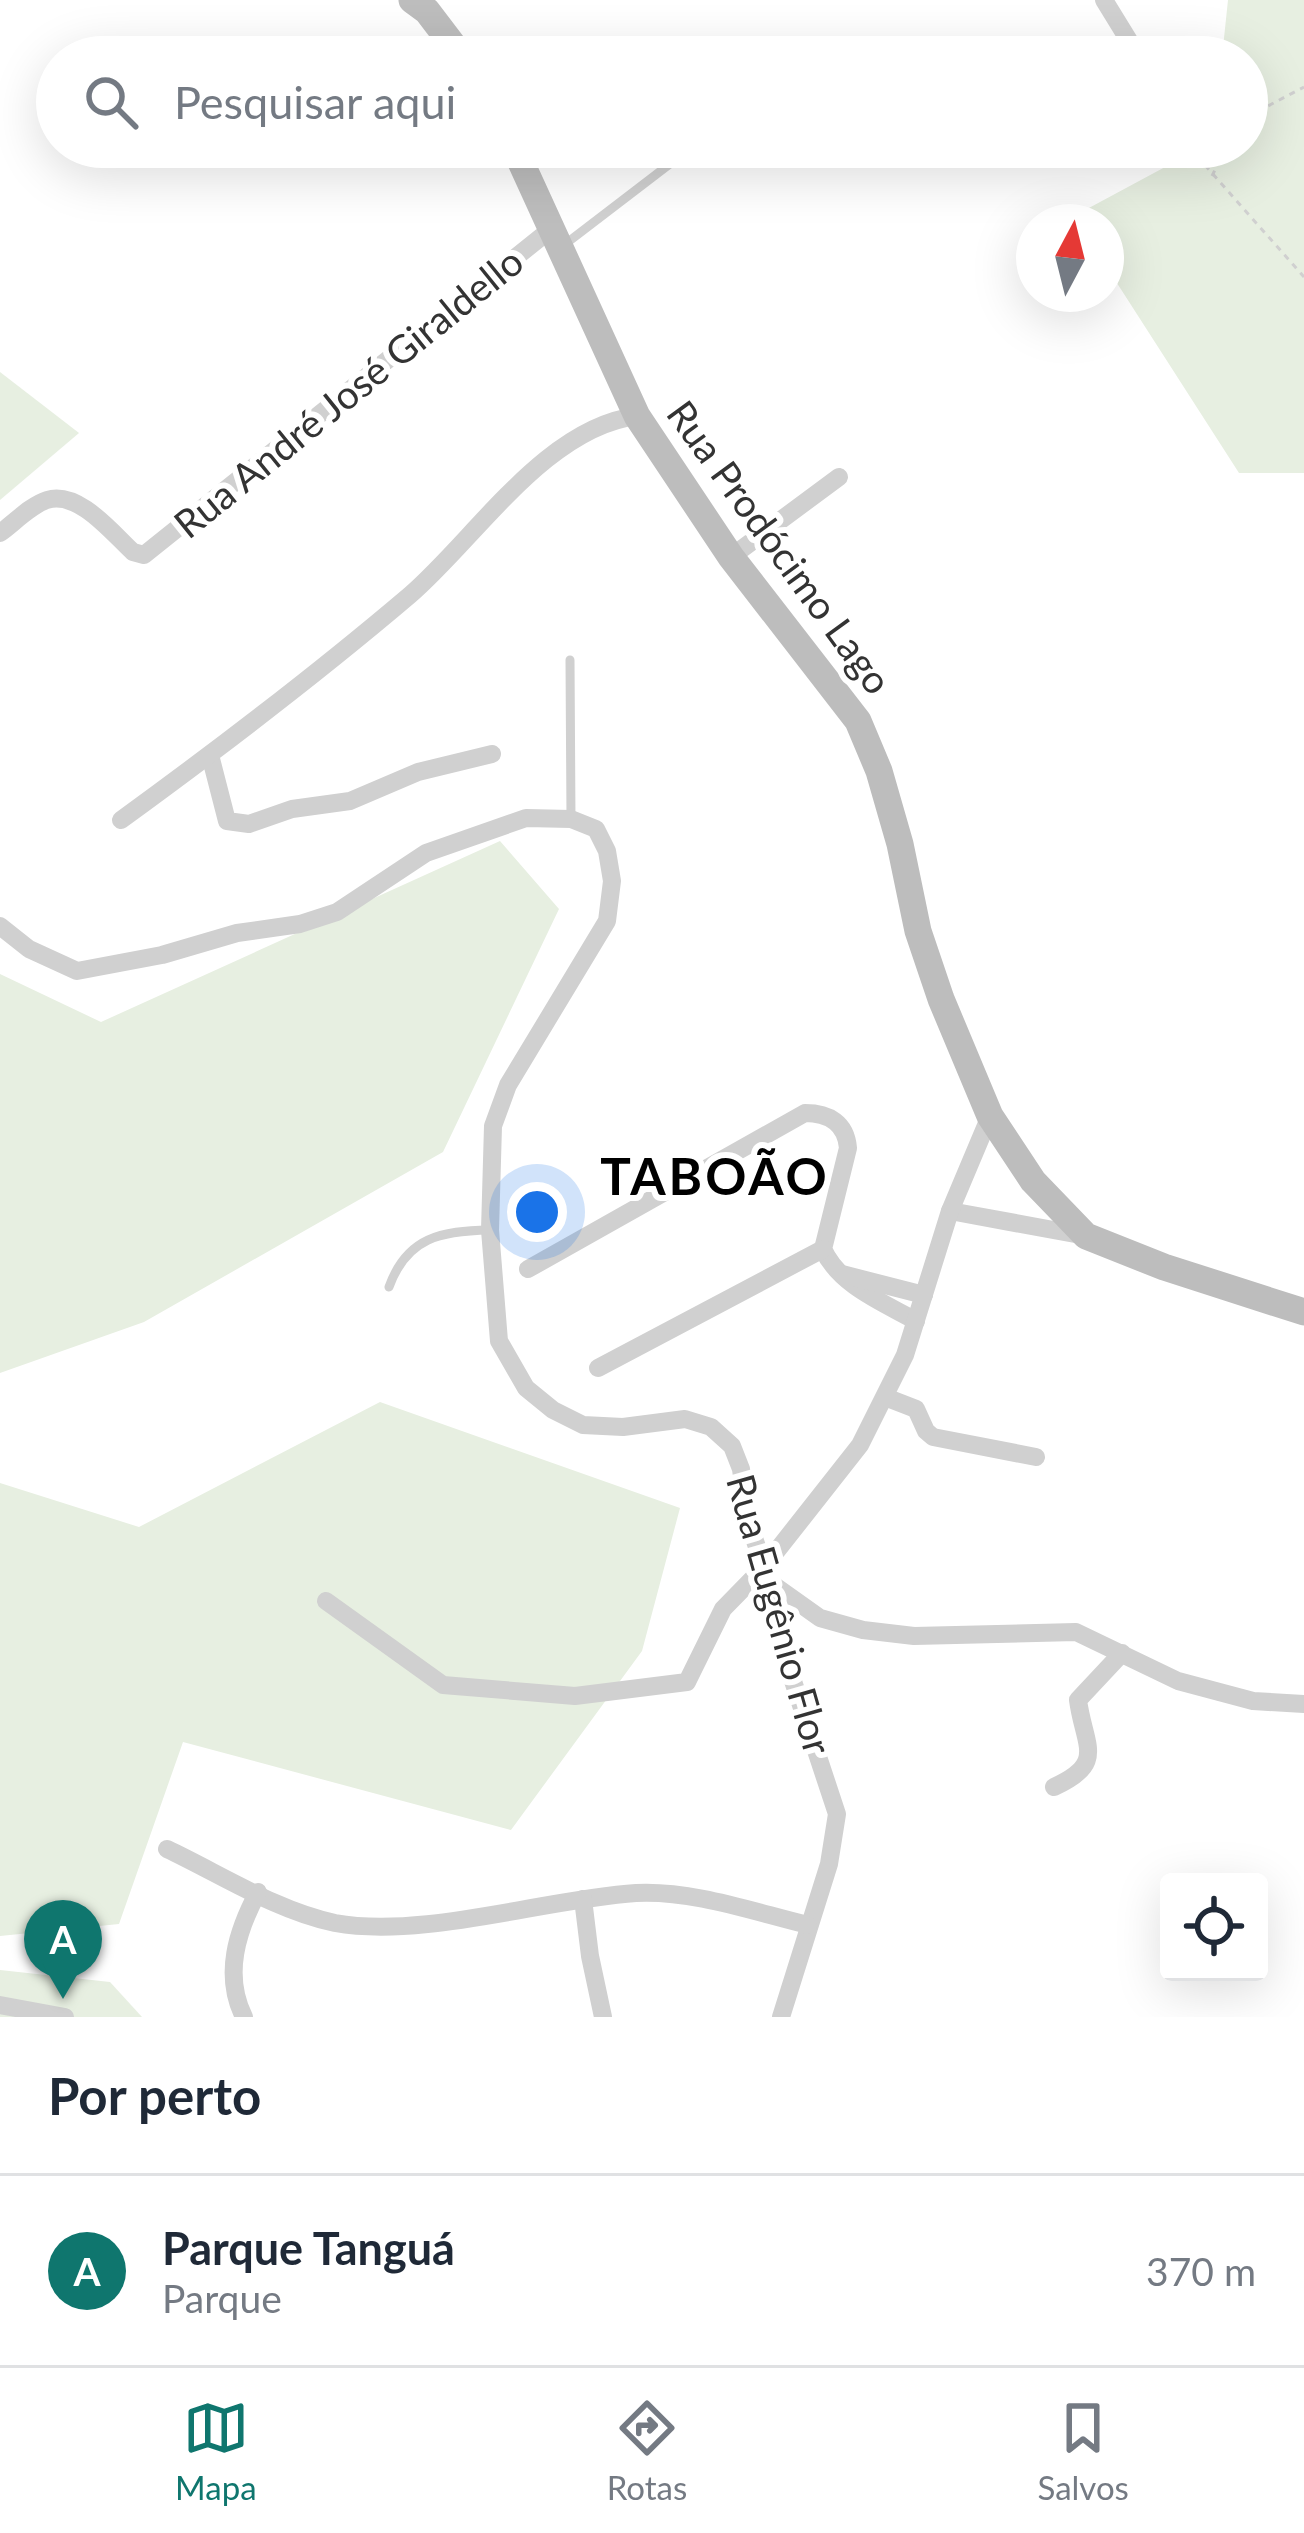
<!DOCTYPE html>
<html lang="pt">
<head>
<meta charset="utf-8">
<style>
	body { margin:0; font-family:Lato,sans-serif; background:#f6f6f7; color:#1f2937 }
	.controls { position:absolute; right:36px; bottom:36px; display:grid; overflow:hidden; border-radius:12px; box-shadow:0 12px 48px #0002 }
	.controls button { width:108px; height:108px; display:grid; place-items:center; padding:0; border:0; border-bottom:3px solid #e0e1e3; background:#fff; color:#1f2937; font:60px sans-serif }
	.compass { position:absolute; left:1016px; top:204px; width:108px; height:108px; border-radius:50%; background:#fff; box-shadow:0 12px 48px #0002; rotate:7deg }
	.you { position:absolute; left:537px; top:1212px; width:42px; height:42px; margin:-30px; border:9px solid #fff; border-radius:50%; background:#1a73e8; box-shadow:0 0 0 18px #1a73e833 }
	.badge { display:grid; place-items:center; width:78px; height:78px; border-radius:50%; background:#0f766e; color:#fff; font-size:39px; font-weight:700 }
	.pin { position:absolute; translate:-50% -99px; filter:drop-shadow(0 3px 6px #0008) }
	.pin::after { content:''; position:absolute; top:63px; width:42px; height:36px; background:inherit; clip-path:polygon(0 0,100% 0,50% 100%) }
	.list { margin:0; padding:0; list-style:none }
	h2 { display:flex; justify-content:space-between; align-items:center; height:156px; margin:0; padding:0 48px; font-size:51px }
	h2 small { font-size:39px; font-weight:400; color:#747a83 }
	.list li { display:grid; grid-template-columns:78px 1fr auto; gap:36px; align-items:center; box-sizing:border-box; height:192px; padding:0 48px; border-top:3px solid #e0e1e3 }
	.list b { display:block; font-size:45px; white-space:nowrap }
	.list p { margin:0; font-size:39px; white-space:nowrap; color:#747a83 }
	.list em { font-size:39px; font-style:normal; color:#747a83 }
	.icon { flex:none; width:66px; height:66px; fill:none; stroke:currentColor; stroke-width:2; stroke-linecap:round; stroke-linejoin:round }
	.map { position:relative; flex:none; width:1304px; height:2017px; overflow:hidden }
	.search { position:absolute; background:#fff; box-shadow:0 12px 48px #0002; left:36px; right:36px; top:36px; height:132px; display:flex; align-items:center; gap:30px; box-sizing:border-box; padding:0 42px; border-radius:66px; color:#747a83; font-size:45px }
	.sheet { height:348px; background:#fff }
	nav { display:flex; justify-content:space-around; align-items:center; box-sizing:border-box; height:168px; border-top:3px solid #e0e1e3; background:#fff; font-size:33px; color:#747a83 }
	nav a { display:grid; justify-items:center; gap:6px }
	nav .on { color:#0f766e }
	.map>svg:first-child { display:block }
	.green { fill:#e7efe1 }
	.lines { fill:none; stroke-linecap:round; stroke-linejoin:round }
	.path { stroke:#d0d0d0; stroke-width:3; stroke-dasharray:6 6; stroke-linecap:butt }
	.service { stroke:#d0d0d0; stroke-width:9 }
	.minor { stroke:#d0d0d0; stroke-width:18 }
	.secondary { stroke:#bdbdbd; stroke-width:27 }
	.labels { text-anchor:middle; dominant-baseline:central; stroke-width:12; stroke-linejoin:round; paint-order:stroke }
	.street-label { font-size:39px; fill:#333; stroke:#fff }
	.district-label { font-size:51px; font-weight:bold; letter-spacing:3px; fill:#000; stroke:#fff }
</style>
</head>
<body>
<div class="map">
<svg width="1304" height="2017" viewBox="0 0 1304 2017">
	<rect width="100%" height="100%" fill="#fff"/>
	<!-- green -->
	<g class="green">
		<polygon points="1228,0 1304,0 1304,473 1239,473 1106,266 1106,222 1078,222 1074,216 1193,152 1195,147 1247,147 1247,57 1222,57"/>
		<polygon points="0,372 79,433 0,500"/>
		<polygon points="500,841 559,909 443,1152 144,1322 0,1373 0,974 101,1022"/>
		<polygon points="380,1402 680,1508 642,1651 511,1830 183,1742 119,1924 0,1936 0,1483 139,1527"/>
		<polygon points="0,1970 110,1982 142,2017 0,2017"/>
	</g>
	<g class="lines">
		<!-- path -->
		<g class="path">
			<polyline points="1247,117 1304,87"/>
			<polyline points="1189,147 1304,277"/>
			<polyline points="1212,176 1226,147"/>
		</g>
		<!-- service -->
		<g class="service">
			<polyline points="564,245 692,147"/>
			<polyline points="570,660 571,819"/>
			<path d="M389,1287c18,-50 52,-56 101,-57"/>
		</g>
		<!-- minor -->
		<g class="minor">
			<polyline points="1104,0 1139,57"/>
			<path d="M0,533c14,-10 31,-28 47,-33 32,-10 66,34 86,52l11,3 407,-326"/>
			<polyline points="731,557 839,477"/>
			<polyline points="210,755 227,821 249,824 292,809 350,801 418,772 492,754"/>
			<path d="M121,820c99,-72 196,-146 289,-225 65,-56 136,-168 227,-179"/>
			<polyline points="0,926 29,949 77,971 162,955 237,933 300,924 337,912 426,853 526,818 571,819 596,829 607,851 612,881 607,921 508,1085 493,1126 490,1230 499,1341 526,1388 553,1410 583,1425 623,1427 685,1419 711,1427 732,1446 741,1469 748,1521 764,1567 790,1672 837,1814 829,1864 781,2017"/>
			<polyline points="950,1211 1086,1236"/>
			<path d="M528,1269l277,-156c24,0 41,10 43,35l-25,101c16,36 59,53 93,72"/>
			<polyline points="842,1274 924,1295"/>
			<polyline points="598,1368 823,1249"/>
			<polyline points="885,1397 916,1409 926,1431 933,1437 1036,1457"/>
			<polyline points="768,1581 820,1618 863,1630 914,1636 1076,1632 1178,1681 1253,1701 1304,1704"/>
			<polyline points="326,1601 443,1685 575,1696 687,1682 723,1609 764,1567 860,1445 905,1355 950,1211 990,1116"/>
			<path d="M1054,1787c53,-24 30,-41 24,-87l44,-47"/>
			<path d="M167,1849c53,25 110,62 168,74 88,16 210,-24 301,-30 56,-3 118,19 172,32"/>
			<polyline points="583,1899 590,1956 603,2017"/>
			<polyline points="0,2005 65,2017"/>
			<path d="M244,2017c-21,-42 -7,-86 14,-125"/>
		</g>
		<!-- secondary -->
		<g class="secondary">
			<polyline points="412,0 427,11 462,57"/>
			<polyline points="514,147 637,416 731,557 858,721 879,771 900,844 918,931 941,999 990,1116 1033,1181 1086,1236 1164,1267 1304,1312"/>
		</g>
	</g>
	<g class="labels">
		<!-- street labels -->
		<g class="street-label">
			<text transform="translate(348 392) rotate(-39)">Rua André José Giraldello</text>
			<text transform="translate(780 547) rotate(54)">Rua Prodócimo Lago</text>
			<text transform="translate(780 1614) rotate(74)">Rua Eugênio Flor</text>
		</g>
		<!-- district labels -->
		<g class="district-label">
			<text x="715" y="1175">TABOÃO</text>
		</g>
	</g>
</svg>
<div class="controls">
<button><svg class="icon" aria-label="locate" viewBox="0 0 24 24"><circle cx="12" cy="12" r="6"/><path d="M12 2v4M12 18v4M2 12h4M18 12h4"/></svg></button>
</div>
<svg class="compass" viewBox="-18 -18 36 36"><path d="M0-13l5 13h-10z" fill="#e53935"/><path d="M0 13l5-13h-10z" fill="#747a83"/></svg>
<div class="you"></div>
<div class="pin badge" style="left:63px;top:1999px">A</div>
<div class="search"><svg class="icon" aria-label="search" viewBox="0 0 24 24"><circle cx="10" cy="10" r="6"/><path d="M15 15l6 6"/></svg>Pesquisar aqui</div>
</div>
<section class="sheet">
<h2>Por perto<small></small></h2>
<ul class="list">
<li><span class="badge">A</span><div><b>Parque Tanguá</b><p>Parque</p></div><em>370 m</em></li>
</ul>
</section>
<nav>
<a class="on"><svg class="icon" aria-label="map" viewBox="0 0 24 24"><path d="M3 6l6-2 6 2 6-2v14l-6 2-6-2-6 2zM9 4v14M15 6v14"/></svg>Mapa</a>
<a><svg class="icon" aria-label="directions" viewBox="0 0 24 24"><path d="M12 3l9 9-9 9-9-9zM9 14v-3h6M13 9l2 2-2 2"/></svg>Rotas</a>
<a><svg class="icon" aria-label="saved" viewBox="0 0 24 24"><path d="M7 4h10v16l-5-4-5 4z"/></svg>Salvos</a>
</nav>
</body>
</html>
